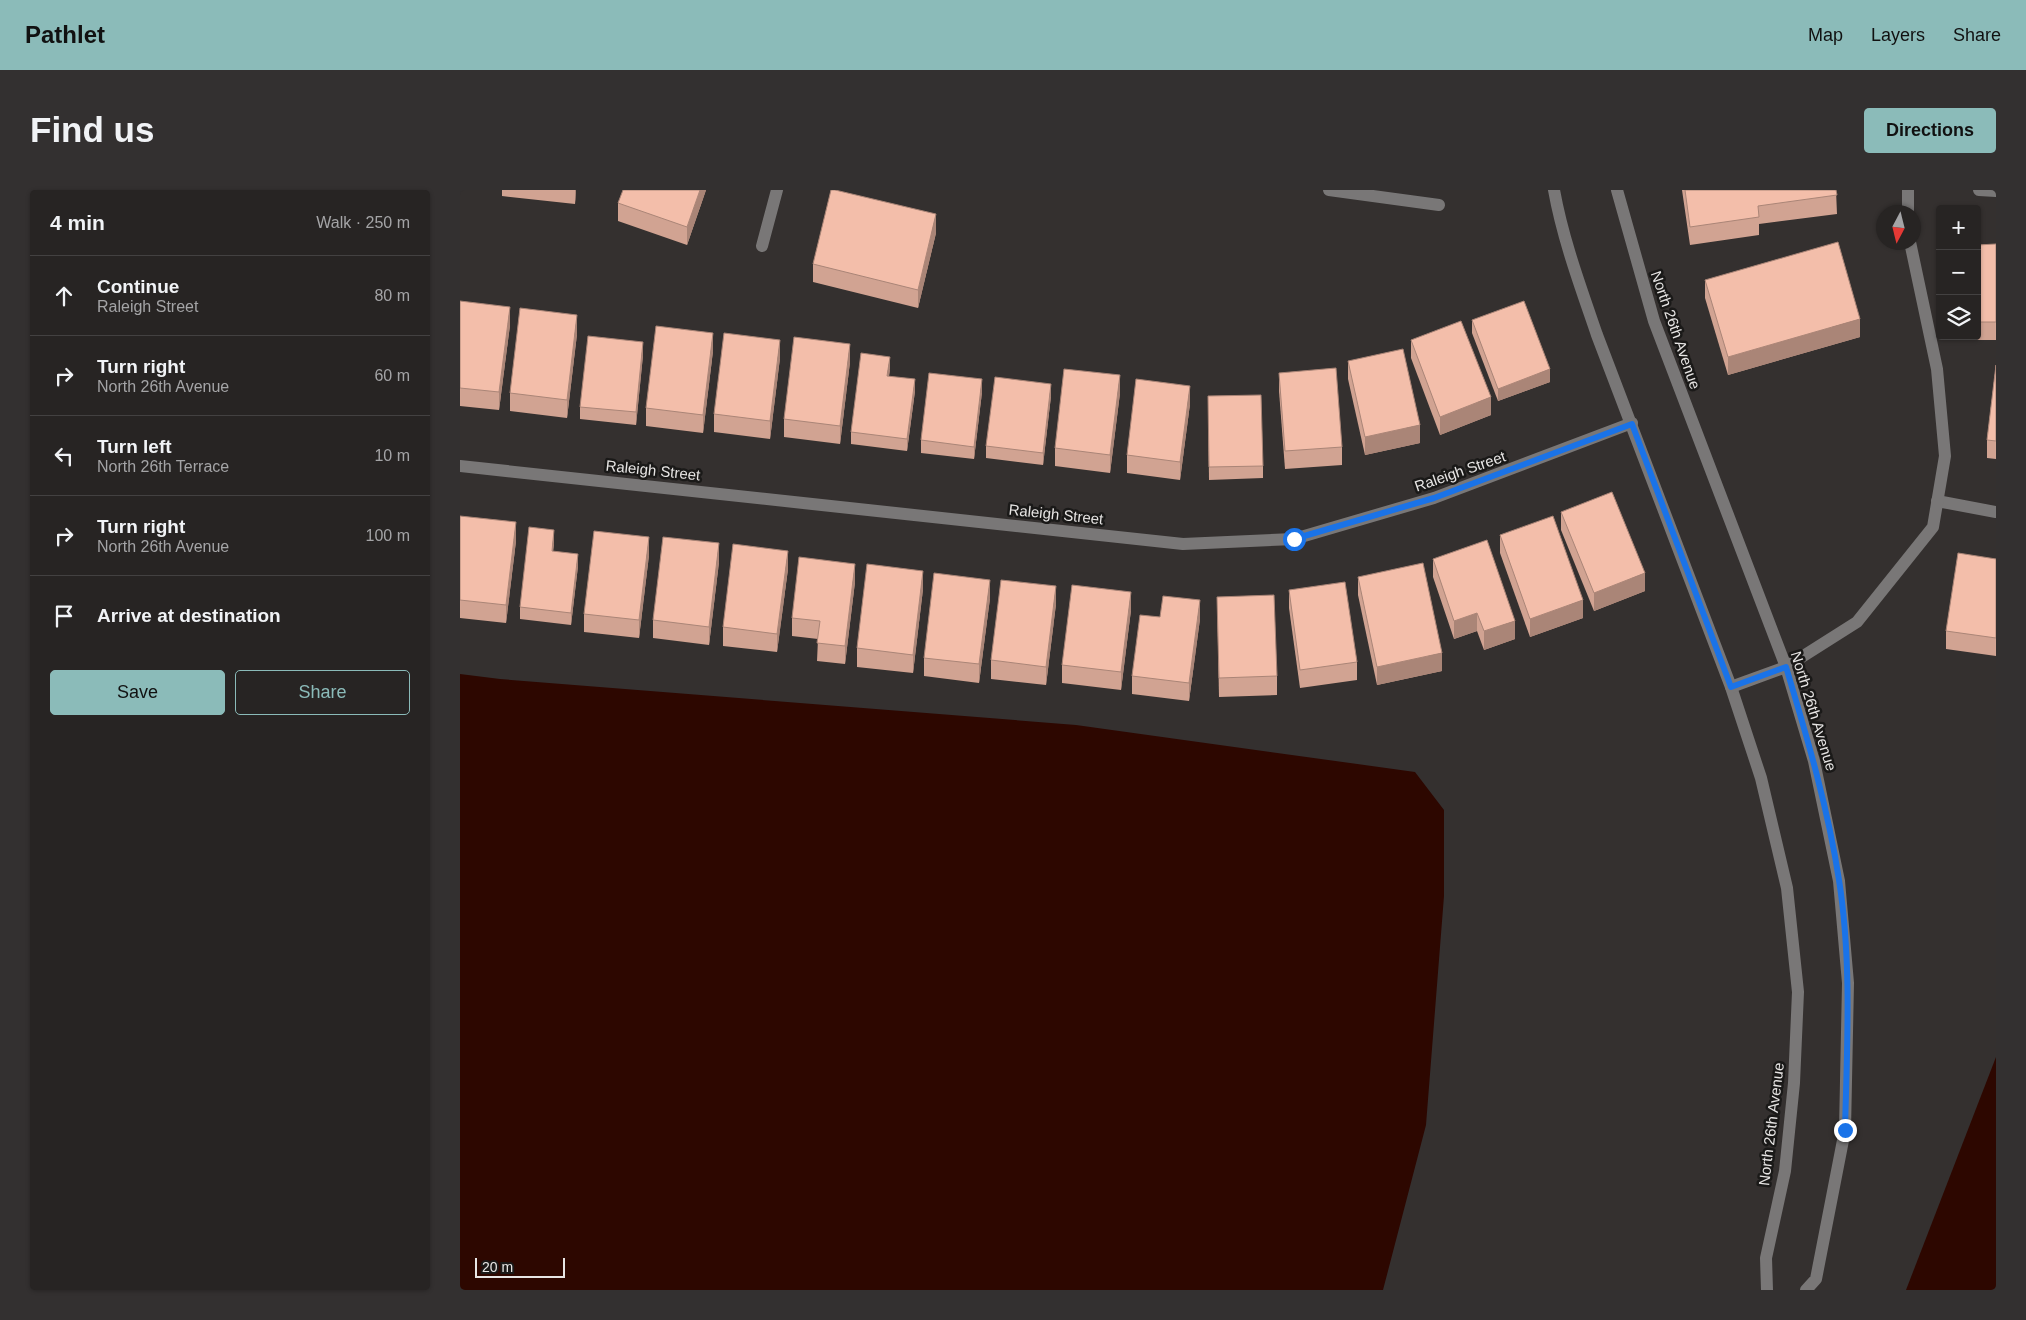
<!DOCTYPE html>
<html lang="en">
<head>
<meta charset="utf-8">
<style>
	body { margin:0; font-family:Helvetica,sans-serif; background:#333030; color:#f1f3f6 }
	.controls { position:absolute; right:15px; top:15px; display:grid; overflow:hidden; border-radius:5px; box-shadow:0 1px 4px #0004 }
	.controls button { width:45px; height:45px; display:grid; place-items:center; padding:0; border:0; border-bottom:1px solid #434141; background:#272423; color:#f1f3f6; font:25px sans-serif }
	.compass { position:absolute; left:1416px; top:15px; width:45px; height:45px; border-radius:50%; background:#272423; box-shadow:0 1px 4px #0004; rotate:187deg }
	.scale { position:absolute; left:15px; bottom:12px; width:90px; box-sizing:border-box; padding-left:5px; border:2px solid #e7e5e4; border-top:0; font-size:14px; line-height:18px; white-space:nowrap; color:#e7e5e4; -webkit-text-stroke:4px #1a1918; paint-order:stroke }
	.stop { position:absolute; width:15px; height:15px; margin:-11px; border:4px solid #1a73e8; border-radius:50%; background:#fff }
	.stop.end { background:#1a73e8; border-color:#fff; box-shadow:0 1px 5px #0008 }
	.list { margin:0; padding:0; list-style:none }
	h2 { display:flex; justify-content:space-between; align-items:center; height:65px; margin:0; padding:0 20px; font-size:21px }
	h2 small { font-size:16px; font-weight:400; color:#a4a4a6 }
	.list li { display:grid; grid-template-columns:32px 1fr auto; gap:15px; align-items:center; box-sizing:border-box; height:80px; padding:0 20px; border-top:1px solid #434141 }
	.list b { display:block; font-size:19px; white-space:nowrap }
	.list p { margin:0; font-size:16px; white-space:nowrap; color:#a4a4a6 }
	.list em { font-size:16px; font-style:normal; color:#a4a4a6 }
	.actions { display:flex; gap:10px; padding:15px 20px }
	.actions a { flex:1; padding:11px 0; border:1px solid #8bbbb9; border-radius:5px; text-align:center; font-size:18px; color:#8bbbb9 }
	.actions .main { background:#8bbbb9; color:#111 }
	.icon { flex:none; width:28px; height:28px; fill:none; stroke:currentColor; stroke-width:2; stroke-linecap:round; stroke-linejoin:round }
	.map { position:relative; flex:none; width:1536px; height:1100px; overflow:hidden; border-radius:5px }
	header { display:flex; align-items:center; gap:30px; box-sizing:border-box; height:70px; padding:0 25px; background:#8bbbb9; color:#111 }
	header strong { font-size:24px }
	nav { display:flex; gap:28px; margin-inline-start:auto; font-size:18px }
	.intro { display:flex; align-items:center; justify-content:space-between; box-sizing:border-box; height:120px; padding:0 30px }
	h1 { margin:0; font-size:35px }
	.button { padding:12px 22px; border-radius:5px; background:#8bbbb9; color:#111; font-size:18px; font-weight:700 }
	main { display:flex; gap:30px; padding:0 30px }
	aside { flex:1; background:#272423; border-radius:5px; box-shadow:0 1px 4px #0004 }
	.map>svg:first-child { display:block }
	.water { fill:#2d0700 }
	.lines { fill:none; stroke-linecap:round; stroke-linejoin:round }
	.minor { stroke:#797777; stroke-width:12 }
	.wall { fill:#d1a392 }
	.shaded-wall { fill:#aa8577 }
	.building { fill:#f3beaa; stroke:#aa8577 }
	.route { stroke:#1a73e8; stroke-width:6 }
	.labels { text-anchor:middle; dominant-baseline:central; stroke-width:5; stroke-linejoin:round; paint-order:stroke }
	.street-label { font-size:15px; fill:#e7e5e4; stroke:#1a1918 }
</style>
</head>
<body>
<header>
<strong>Pathlet</strong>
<nav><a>Map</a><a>Layers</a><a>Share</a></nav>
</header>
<div class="intro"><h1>Find us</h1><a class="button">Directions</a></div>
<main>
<aside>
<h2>4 min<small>Walk · 250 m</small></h2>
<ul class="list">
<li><svg class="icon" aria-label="ahead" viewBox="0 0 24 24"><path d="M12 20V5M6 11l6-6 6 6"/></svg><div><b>Continue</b><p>Raleigh Street</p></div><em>80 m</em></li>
<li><svg class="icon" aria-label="right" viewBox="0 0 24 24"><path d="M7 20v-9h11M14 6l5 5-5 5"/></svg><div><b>Turn right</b><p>North 26th Avenue</p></div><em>60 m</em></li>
<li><svg class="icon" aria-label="left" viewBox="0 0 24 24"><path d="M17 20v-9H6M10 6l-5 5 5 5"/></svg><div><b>Turn left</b><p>North 26th Terrace</p></div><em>10 m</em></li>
<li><svg class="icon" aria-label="right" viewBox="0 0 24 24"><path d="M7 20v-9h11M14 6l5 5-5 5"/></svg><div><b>Turn right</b><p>North 26th Avenue</p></div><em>100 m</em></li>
<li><svg class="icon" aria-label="arrive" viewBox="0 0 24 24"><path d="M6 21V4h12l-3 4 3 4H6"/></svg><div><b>Arrive at destination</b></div></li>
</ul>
<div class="actions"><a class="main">Save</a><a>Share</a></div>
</aside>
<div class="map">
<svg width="1536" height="1100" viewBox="0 0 1536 1100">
	<rect width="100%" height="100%" fill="#34302f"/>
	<!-- water -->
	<g class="water">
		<polygon points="0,484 40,489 616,535 955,582 984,620 984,706 966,935 923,1100 0,1100"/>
		<polygon points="1536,867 1536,1100 1446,1100"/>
	</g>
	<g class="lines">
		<!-- minor -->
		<g class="minor">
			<polyline points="869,0 979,15"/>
			<path d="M1094,0c9,50 27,98 43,145l134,352 30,91 26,110 11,104 -4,91 -9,88 -19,87 1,32"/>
			<polyline points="1157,0 1194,131 1326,477 1354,571 1379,691 1388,793 1385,940 1356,1089 1346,1100"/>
			<polyline points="1519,0 1536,1"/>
			<polyline points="1448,22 1448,0"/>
			<polyline points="302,56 317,0"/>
			<polyline points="0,276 723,354 834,349 974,308 1172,233"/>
			<polyline points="1477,311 1536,322"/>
			<polyline points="1271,497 1326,477 1397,432 1473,337 1485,266 1477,179 1450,52"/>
		</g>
	</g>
	<!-- wall -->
	<g class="wall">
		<polygon points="42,0 116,0 115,14 42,6"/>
		<polygon points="246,0 227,55 158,31 158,13"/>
		<polygon points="1222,0 1376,0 1377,24 1299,34 1299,45 1230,55"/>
		<polygon points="476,43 458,118 353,92 353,74"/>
		<polygon points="1536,54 1536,150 1515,150 1515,146 1517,146 1517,55"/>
		<polygon points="1245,90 1400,147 1268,185 1245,108"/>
		<polygon points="0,111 50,135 39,220 0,216"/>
		<polygon points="1012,130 1090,192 1038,211 1012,143"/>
		<polygon points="117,144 107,228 50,221 50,203"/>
		<polygon points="951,150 1031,225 980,245 951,168"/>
		<polygon points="253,161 243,243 186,236 186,218"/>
		<polygon points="183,165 176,235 120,229 120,217"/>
		<polygon points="320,168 310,249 254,242 254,224"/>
		<polygon points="888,171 960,253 905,265 888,189"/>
		<polygon points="390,172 380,254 324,247 324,229"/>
		<polygon points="1536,175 1536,269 1527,268 1527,250"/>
		<polygon points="430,179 429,186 455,201 447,261 391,254 391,242"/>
		<polygon points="819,183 882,257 882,275 825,279 819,201"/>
		<polygon points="522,202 514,269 461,263 461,250"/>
		<polygon points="660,203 650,283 595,276 595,258"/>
		<polygon points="591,206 583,275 526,268 526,256"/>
		<polygon points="748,206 803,276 803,288 749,290"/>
		<polygon points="730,214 720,290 667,283 667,265"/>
		<polygon points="1101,322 1185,401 1134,421 1101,340"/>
		<polygon points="0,326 56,351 46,433 0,428"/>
		<polygon points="1040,345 1123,428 1070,447 1040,363"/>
		<polygon points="94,353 93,361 118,376 111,435 60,429 60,417"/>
		<polygon points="189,365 179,448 124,442 124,424"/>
		<polygon points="973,369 1055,449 1024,460 1017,441 994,449 973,387"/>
		<polygon points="1536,369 1536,466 1486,459 1486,441"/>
		<polygon points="259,372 249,455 193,448 193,430"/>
		<polygon points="328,379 317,462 263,456 263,437"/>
		<polygon points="898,387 982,481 917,495 898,405"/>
		<polygon points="395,392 385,474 357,471 358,449 332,446 332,428"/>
		<polygon points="463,399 453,483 397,477 397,458"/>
		<polygon points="829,400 897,472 897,490 840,498 829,418"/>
		<polygon points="757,407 817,486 817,505 759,507"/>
		<polygon points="530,408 519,493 464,486 464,468"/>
		<polygon points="596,414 586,495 531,489 531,470"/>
		<polygon points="671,420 661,500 602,493 602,475"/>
		<polygon points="700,427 740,429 729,511 672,504 672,486"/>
	</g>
	<!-- shaded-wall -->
	<g class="shaded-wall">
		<polygon points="115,0 116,0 115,14"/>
		<polygon points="240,0 246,0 227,55 227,37"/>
		<polygon points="476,24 476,43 458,118 458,100"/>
		<polygon points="50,117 50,135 39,220 39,202"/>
		<polygon points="117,125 117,144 107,228 107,210"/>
		<polygon points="1400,129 1400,147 1268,185 1268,167"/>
		<polygon points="253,143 253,161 243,243 243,225"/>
		<polygon points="320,150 320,168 310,249 310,231"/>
		<polygon points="183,152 183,165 176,235 176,222"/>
		<polygon points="390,154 390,172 380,254 380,236"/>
		<polygon points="430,167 430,179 427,198 427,186"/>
		<polygon points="1090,179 1090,192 1038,211 1038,199"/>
		<polygon points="660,185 660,203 650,283 650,265"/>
		<polygon points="455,189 455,201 447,261 447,249"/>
		<polygon points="522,189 522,202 514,269 514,257"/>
		<polygon points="591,194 591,206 583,275 583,263"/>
		<polygon points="730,196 730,214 720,290 720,272"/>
		<polygon points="1031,207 1031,225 980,245 980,227"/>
		<polygon points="960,235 960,253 905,265 905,247"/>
		<polygon points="56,332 56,351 46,433 46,415"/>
		<polygon points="94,340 94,353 92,373 92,361"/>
		<polygon points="189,347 189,365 179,448 179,430"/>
		<polygon points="259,353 259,372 249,455 249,437"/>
		<polygon points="328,361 328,379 317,462 317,444"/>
		<polygon points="118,364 118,376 111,435 111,423"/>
		<polygon points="395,374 395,392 385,474 385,456"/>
		<polygon points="463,381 463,399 453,483 453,465"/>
		<polygon points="1185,383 1185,401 1134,421 1134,403"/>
		<polygon points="530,390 530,408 519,493 519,474"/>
		<polygon points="596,396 596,414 586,495 586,477"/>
		<polygon points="671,402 671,420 661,500 661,482"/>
		<polygon points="740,410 740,429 729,511 729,493"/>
		<polygon points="1123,410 1123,428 1070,447 1070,429"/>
		<polygon points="1017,423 1017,441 994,449 994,431"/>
		<polygon points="1055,431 1055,449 1024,460 1024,441"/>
		<polygon points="982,463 982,481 917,495 917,477"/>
	</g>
	<!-- building -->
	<g class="building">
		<polygon points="163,0 240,0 227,37 158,13"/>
		<polygon points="371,0 375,0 476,24 458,100 353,74"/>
		<polygon points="1225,0 1376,0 1377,5 1298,16 1299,27 1230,37"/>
		<polygon points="1378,52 1400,129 1268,167 1245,90"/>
		<polygon points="1536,54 1536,132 1517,132 1517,55"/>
		<polygon points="0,111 50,117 39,202 0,198"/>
		<polygon points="1064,111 1090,179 1038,199 1012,130"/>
		<polygon points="60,118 117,125 107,210 50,203"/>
		<polygon points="1001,131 1031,207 980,227 951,150"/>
		<polygon points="196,136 253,143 243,225 186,218"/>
		<polygon points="264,143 320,150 310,231 254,224"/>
		<polygon points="128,146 183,152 176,222 120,217"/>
		<polygon points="334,147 390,154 380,236 324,229"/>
		<polygon points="943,159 960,235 905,247 888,171"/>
		<polygon points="401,163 430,167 427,186 455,189 447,249 391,242"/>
		<polygon points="1536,175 1536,251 1527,250"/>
		<polygon points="876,178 882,257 825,261 819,183"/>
		<polygon points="604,179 660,185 650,265 595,258"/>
		<polygon points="469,183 522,189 514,257 461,250"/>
		<polygon points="535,187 591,194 583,263 526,256"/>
		<polygon points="676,189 730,196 720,272 667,265"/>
		<polygon points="801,205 803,276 749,277 748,206"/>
		<polygon points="1152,302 1185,383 1134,403 1101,322"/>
		<polygon points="0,326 56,332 46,415 0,410"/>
		<polygon points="1093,326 1123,410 1070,429 1040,345"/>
		<polygon points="69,337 94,340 92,361 118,364 111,423 60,417"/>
		<polygon points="134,341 189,347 179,430 124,424"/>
		<polygon points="203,347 259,353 249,437 193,430"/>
		<polygon points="1027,350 1055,431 1024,441 1017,423 994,431 973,369"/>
		<polygon points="273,354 328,361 317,444 263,437"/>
		<polygon points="1498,363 1536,369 1536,448 1486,441"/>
		<polygon points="339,367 395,374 385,456 357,453 360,431 332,428"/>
		<polygon points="963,373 982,463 917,477 898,387"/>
		<polygon points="407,374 463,381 453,465 397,458"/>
		<polygon points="474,383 530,390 519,474 464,468"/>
		<polygon points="541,390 596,396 586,477 531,470"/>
		<polygon points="885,392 897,472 840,480 829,400"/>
		<polygon points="612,395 671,402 661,482 602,475"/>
		<polygon points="814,405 817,486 759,488 757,407"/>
		<polygon points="703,406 740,410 729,493 672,486 680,425 700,427"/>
	</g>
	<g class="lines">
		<!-- route -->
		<path class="route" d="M834,349l140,-41 198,-74 99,263 55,-20c21,70 42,141 53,213 13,82 8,167 6,250"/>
	</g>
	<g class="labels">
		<!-- street labels -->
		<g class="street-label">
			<text transform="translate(1216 140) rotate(71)">North 26th Avenue</text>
			<text transform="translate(193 280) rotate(6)">Raleigh Street</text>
			<text transform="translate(1000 281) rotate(-19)">Raleigh Street</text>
			<text transform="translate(596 324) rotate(6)">Raleigh Street</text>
			<text transform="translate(1354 521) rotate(73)">North 26th Avenue</text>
			<text transform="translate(1311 934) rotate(-83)">North 26th Avenue</text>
		</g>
	</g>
</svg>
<div class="controls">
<button>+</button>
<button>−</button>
<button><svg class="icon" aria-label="layers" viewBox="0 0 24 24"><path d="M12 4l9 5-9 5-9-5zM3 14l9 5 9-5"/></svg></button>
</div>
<svg class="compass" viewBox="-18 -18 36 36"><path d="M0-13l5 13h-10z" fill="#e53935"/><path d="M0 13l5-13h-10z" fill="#a4a4a6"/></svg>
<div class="scale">20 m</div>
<div class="stop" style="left:834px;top:349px"></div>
<div class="stop end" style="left:1385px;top:940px"></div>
</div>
</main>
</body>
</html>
